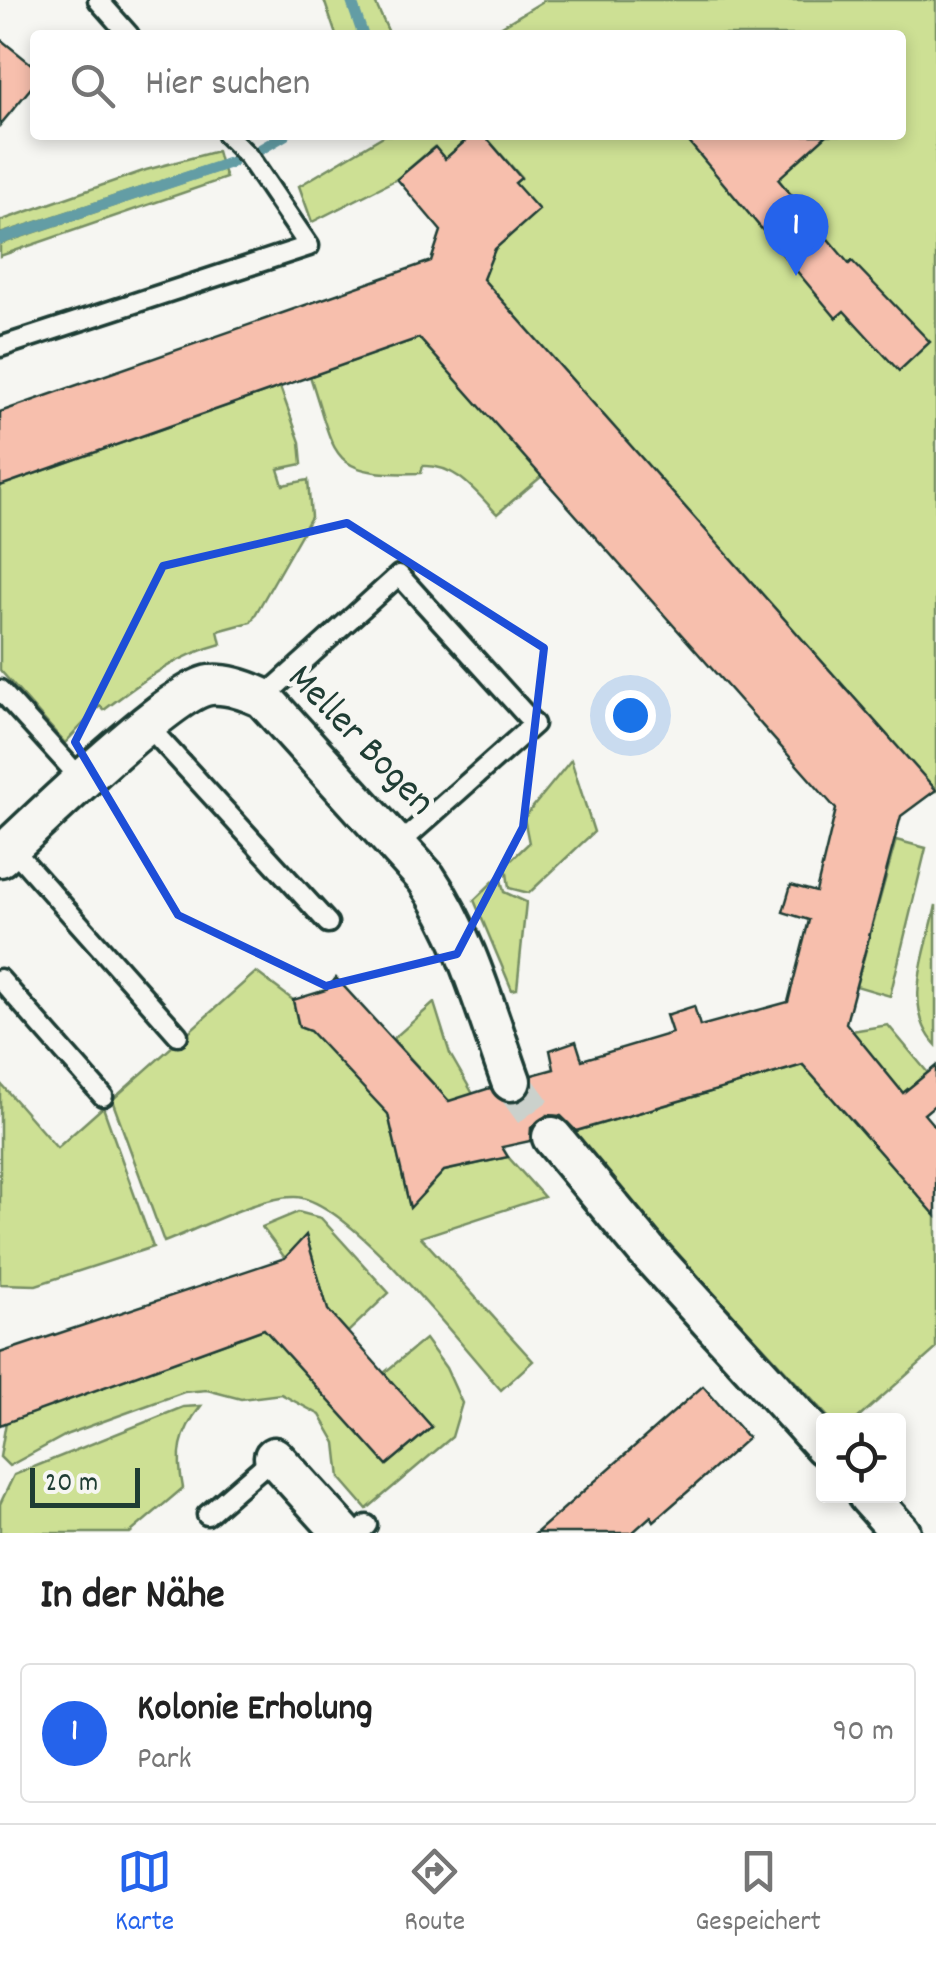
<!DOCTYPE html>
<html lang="de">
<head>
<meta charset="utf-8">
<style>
	body { margin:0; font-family:Dekko,sans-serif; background:#f6f6f6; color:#222 }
	.controls { position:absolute; right:30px; bottom:30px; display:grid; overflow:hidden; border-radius:10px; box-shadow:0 5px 15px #0003 }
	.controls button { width:90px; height:90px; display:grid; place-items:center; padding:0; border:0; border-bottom:2px solid #e0e0e0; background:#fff; color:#222; font:50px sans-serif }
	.scale { position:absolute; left:30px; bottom:25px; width:110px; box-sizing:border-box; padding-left:10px; border:5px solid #1f3d34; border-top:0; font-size:28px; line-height:35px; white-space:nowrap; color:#1f3d34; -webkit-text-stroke:8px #f6f6f2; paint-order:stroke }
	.you { position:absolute; left:630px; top:715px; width:35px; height:35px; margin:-25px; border:8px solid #fff; border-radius:50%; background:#1a73e8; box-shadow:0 0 0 15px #1a73e833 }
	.badge { display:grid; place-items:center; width:65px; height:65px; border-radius:50%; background:#2563eb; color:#fff; font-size:32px; font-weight:700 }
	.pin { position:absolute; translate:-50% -82px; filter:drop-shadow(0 2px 5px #0008) }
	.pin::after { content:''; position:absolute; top:52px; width:35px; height:30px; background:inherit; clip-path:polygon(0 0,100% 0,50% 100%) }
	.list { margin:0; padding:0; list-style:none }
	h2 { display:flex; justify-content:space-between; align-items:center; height:130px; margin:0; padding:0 40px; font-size:42px }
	h2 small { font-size:32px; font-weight:400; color:#767676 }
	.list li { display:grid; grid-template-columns:65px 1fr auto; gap:30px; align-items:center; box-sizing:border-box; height:140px; margin:0 20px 20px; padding:0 20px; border:2px solid #e0e0e0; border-radius:10px }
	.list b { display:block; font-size:38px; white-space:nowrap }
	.list p { margin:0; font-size:32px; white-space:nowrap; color:#767676 }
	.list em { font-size:32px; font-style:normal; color:#767676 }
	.icon { flex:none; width:55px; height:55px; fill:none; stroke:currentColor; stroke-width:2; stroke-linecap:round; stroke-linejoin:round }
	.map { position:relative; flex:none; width:936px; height:1533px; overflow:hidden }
	.search { position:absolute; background:#fff; box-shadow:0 5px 15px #0003; left:30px; right:30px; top:30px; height:110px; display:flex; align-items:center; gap:25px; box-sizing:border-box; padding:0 35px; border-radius:10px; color:#767676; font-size:38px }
	.sheet { height:290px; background:#fff }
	nav { display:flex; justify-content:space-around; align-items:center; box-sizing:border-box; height:140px; border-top:2px solid #e0e0e0; background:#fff; font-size:28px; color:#767676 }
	nav a { display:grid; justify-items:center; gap:5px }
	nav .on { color:#2563eb }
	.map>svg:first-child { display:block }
	.green { fill:#cde094; stroke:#768e64; stroke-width:2.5 }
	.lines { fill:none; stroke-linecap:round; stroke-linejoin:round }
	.stream { stroke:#639da5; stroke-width:11 }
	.building { fill:#f7bfad; stroke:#1f3d34; stroke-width:2.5 }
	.minor-tunnel { stroke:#cbd1cc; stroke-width:38; stroke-dasharray:38 19; stroke-linecap:butt }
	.service-casing { stroke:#1f3d34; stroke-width:25 }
	.minor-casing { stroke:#1f3d34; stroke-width:45 }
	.service { stroke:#f6f6f2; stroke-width:18 }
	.minor { stroke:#f6f6f2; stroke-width:38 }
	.marked { fill:none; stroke:#1d4ed8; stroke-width:8; stroke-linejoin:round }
	.labels { text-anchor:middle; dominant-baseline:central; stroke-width:10; stroke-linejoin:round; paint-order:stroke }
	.street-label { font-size:40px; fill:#1f3d34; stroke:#f6f6f2 }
</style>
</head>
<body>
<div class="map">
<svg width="936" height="1533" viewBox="0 0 936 1533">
	<rect width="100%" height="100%" fill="#f6f6f2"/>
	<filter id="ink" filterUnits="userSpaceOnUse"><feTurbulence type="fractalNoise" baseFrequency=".01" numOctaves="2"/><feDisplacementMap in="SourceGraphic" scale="20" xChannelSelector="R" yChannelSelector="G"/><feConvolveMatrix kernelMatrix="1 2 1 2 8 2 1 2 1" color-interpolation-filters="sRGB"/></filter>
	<g filter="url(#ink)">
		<!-- green -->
		<g class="green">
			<polygon points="324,0 374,0 390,35 336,35"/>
			<polygon points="545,0 936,0 936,790 483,279 515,183 521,177 484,135 901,135 901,35 487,35"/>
			<polygon points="385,135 472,135 445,159 434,147 397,179 312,222 299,186"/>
			<polygon points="217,151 220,162 0,234 0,221 146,170"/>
			<polygon points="223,169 226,178 0,256 0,244"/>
			<path d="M419,338l123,138 -45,38c-21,-22 -41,-50 -74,-48l-2,7c-94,4 -84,-17 -111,-97z"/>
			<path d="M280,387l20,55 2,22 -24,5 5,16 25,-5 3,37 -60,105 -33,9 3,13c-46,12 -79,37 -117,66l-4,-4 -35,37 -65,-73v-184z"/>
			<polygon points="571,760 594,832 529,893 509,888 506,865 529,843 524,818"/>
			<polygon points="896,840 926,848 890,996 856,986"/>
			<polygon points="500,875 504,892 526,902 517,989 512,990 474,900"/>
			<path d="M936,905v140c-35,-38 -9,-94 0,-140z"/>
			<path d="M256,972l37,28 6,27 11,4 78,83 22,93 34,-36 64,-14 36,40 -123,40 112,124 -32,29c-38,-42 -153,-192 -206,-193 -36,-1 -96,32 -131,45l-52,-142z"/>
			<polygon points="434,1003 450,1054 473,1094 450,1102 393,1039"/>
			<polygon points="888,1025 928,1073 903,1093 852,1031"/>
			<polygon points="803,1065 936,1216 936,1349 856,1420 831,1420 617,1189 573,1132"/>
			<polygon points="0,1083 57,1148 103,1107 153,1247 36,1285 0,1284"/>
			<polygon points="298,1212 321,1218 389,1293 348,1332 328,1310 306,1236 285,1258 262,1227"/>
			<polygon points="264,1329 387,1465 432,1427 384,1373 425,1339 446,1368 462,1403 452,1437 367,1509 340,1478 336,1443 320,1415 281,1394 241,1399 207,1390 184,1392 68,1434 9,1466 0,1457 6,1422"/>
			<path d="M201,1406c-22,28 -25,48 -18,82l-53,45h-130v-29l14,-29 169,-68z"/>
		</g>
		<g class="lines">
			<!-- stream -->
			<g class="stream">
				<polyline points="351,0 363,35"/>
				<polyline points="256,152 285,135"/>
				<polyline points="0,239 232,162"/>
			</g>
		</g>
		<!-- building -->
		<g class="building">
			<polygon points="0,39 35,67 35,83 0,125"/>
			<polygon points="472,135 484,135 521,178 515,183 539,210 495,249 483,279 936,790 901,816 846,1023 903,1093 936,1066 936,1104 924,1114 936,1128 936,1216 803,1065 576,1131 561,1116 547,1115 531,1128 530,1141 502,1147 508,1157 444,1171 410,1208 388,1114 310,1031 299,1027 293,1000 326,990 336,978 449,1101 490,1088 508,1103 527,1096 532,1075 554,1069 550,1050 576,1041 582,1060 672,1033 666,1015 694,1006 700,1026 788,1002 809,920 783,912 791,885 816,892 836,809 419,338 0,486 0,412 431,261 441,231 397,179 435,147 445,159"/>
			<polygon points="683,135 827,135 778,179 849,264 852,261 930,342 899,371 844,311 836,318"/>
			<polygon points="306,1235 328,1310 432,1427 387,1465 264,1329 0,1425 0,1353 285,1258"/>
			<polygon points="703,1386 748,1438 692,1488 654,1521 651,1516 632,1533 536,1533"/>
		</g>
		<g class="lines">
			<!-- minor-tunnel -->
			<polyline class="minor-tunnel" points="511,1081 552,1137"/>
			<defs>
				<g id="service">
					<polyline points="98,0 129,35"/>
					<polyline points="0,347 309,246 248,156 227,135"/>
					<polyline points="0,690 82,780"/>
					<polyline points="263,698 399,575 534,724 398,845"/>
					<polyline points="147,725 328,923"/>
					<polyline points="11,847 178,1035"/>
					<polyline points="0,979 103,1096"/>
					<polyline points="207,1515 274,1457"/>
					<polyline points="359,1533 367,1525"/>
				</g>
				<g id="minor">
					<path d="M0,857c33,-31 174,-168 210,-172 17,-2 38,6 53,13l163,180c41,61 60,134 85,203"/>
					<polyline points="552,1137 646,1250 824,1446"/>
					<polyline points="274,1457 343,1533"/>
					<polyline points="868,1496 901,1533"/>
				</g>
			</defs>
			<!-- service casing -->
			<use href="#service" class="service-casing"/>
			<!-- minor casing -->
			<use href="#minor" class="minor-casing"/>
			<!-- service -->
			<use href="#service" class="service"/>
			<!-- minor -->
			<use href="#minor" class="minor"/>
		</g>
	</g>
	<!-- marked area -->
	<path class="marked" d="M347,523l197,125 -21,179 -66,127 -131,32 -148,-71 -103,-173 88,-176z"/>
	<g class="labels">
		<!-- street labels -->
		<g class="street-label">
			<text transform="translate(359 742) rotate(46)">Meller Bogen</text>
		</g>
	</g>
</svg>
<div class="controls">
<button><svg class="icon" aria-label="locate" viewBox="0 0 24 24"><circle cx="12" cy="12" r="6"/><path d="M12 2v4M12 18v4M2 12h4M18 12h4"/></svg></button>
</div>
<div class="scale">20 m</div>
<div class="you"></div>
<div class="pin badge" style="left:796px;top:276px">1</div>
<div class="search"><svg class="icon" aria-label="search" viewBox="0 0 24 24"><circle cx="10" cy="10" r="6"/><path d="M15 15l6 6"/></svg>Hier suchen</div>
</div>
<section class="sheet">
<h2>In der Nähe<small></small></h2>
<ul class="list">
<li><span class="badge">1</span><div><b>Kolonie Erholung</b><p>Park</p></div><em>90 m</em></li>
</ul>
</section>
<nav>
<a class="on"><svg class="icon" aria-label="map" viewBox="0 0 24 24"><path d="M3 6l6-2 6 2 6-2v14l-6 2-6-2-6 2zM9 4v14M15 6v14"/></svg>Karte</a>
<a><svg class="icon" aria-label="directions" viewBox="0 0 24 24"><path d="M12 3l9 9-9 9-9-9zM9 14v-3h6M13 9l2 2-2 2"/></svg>Route</a>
<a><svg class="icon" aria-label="saved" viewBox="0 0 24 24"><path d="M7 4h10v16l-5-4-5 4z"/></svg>Gespeichert</a>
</nav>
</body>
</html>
